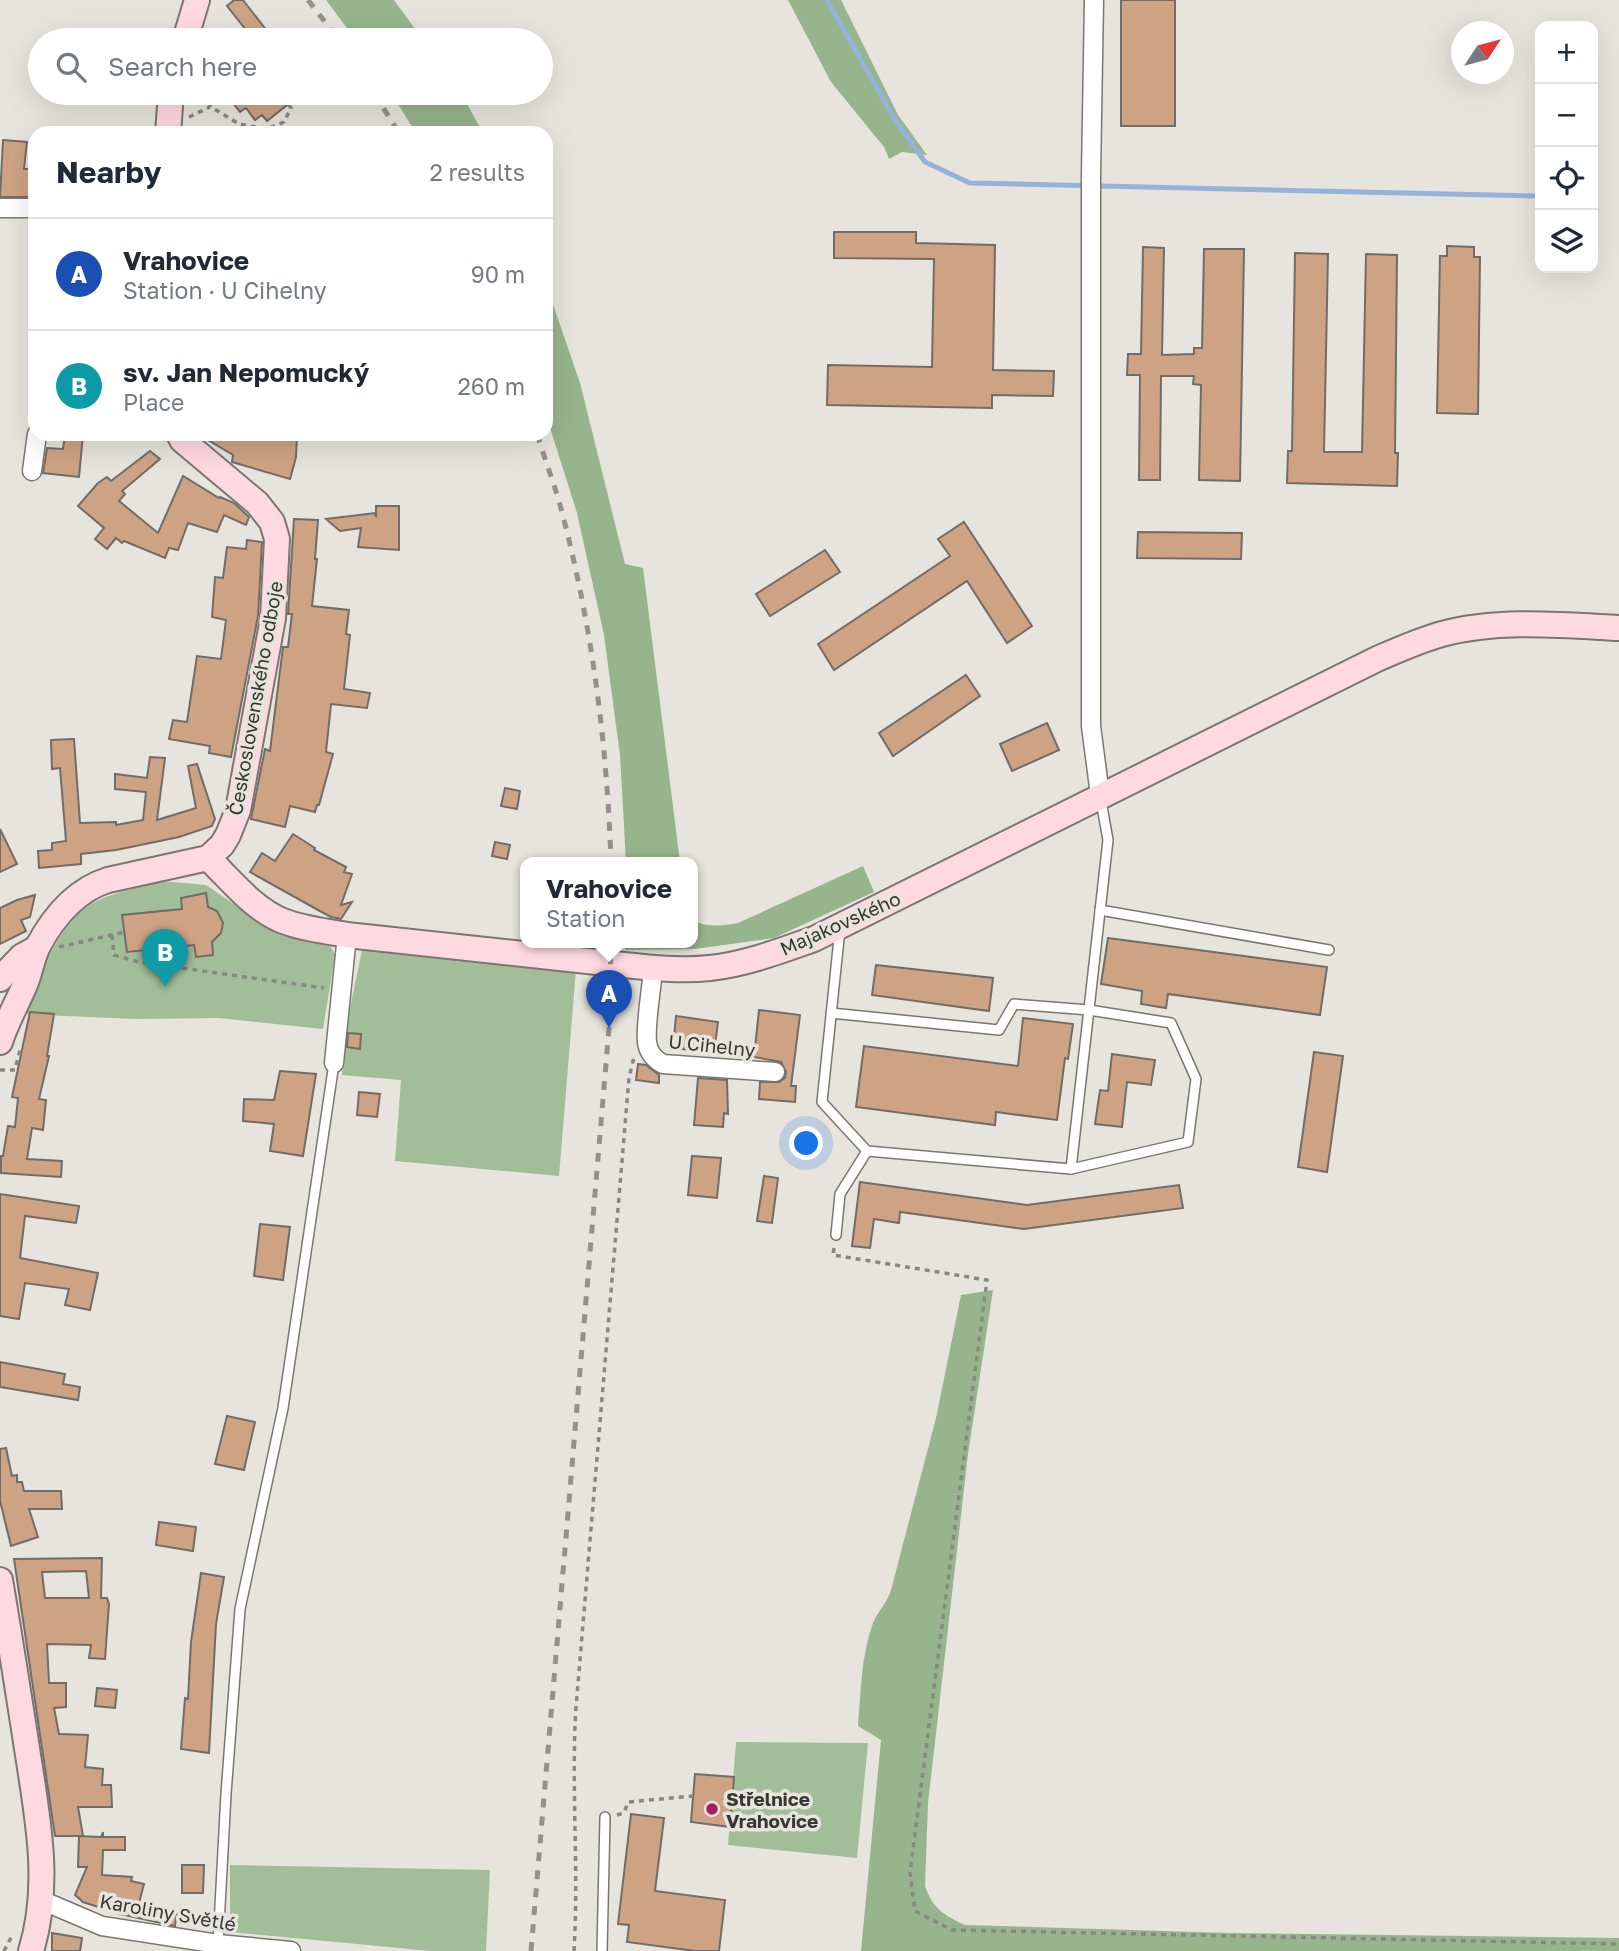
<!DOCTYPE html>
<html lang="en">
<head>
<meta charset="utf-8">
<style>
	body { margin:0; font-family:"Golos Text",sans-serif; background:#f2f2f3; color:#1f2937 }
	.controls { position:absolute; right:21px; top:21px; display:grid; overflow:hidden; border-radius:14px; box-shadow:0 7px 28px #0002 }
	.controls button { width:63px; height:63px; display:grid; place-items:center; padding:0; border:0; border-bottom:2px solid #e0e1e3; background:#fff; color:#1f2937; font:35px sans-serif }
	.compass { position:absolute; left:1451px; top:21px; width:63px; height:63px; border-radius:50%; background:#fff; box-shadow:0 7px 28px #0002; rotate:54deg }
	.you { position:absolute; left:807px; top:1144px; width:24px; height:24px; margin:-18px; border:5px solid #fff; border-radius:50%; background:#1a73e8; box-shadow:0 0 0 10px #1a73e833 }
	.badge { display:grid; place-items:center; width:46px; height:46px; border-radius:50%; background:#a71e65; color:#fff; font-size:23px; font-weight:700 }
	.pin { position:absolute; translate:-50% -58px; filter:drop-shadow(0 2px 4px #0008) }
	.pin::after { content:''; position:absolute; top:37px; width:24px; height:21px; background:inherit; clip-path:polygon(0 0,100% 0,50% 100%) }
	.popup { position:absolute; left:520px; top:857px; width:178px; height:91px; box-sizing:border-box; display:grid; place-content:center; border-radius:14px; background:#fff; filter:drop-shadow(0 2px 5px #0005); font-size:23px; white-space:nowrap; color:#747a83 }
	.popup b { font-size:26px; color:#1f2937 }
	.popup::after { content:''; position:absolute; left:50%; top:100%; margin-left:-14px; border:14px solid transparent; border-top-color:#fff }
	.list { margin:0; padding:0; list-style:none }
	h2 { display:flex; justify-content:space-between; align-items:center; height:91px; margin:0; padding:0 28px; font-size:30px }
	h2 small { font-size:23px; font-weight:400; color:#747a83 }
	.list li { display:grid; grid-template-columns:46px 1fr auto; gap:21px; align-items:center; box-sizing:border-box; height:112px; padding:0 28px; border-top:2px solid #e0e1e3 }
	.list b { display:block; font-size:26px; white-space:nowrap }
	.list p { margin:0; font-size:23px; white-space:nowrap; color:#747a83 }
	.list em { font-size:23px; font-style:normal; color:#747a83 }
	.icon { flex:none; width:38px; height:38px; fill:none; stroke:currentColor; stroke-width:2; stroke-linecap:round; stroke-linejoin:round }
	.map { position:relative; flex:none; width:1619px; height:1951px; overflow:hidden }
	.search { position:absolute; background:#fff; box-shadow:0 7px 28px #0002; left:28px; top:28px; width:525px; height:77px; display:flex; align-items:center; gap:18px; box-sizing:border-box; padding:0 24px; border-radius:38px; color:#747a83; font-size:26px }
	.panel { position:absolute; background:#fff; box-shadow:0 7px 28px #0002; left:28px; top:126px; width:525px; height:315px; border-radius:21px }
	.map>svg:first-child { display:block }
	.green { fill:#a1be99 }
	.forest { fill:#96b58c }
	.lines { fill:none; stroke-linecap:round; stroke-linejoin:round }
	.stream { stroke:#94b3db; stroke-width:5 }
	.building { fill:#cea384; stroke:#726c69; stroke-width:2; fill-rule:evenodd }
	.lane-casing { stroke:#7a7771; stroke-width:12 }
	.street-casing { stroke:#7a7771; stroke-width:21 }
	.secondary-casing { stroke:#7a7771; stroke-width:28 }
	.path { stroke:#898783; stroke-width:3.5; stroke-dasharray:5 5; stroke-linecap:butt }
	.lane { stroke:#fff; stroke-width:9 }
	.street { stroke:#fff; stroke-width:18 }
	.secondary { stroke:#ffd9e2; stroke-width:24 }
	.rail { stroke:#94918d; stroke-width:5; stroke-dasharray:9 9; stroke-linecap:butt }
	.poi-dot { fill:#a71e65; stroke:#e7e3dd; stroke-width:2.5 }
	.labels { text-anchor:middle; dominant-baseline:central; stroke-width:7; stroke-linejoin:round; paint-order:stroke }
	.street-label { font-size:19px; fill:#373634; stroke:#e7e3dd }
	.poi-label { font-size:19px; font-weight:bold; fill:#373634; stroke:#e7e3dd; text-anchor:start }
</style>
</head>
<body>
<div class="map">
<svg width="1619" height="1951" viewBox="0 0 1619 1951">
	<rect width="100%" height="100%" fill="#e7e3dd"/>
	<!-- green -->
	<g class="green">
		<path d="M162,881l44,4 74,50 51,12 4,8 -12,74 -104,-11 -83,1 -117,-5c15,-29 41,-88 66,-106 21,-15 53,-20 77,-27z"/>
		<polygon points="363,945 576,970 559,1176 395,1161 401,1080 342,1075 345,1033"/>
		<polygon points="736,1742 868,1743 857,1858 728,1845"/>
		<polygon points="230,1865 490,1870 486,1951 431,1951 230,1932"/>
	</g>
	<!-- forest -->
	<g class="forest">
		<polygon points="326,0 394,0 423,40 356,40"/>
		<polygon points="788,0 841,0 898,115 927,155 902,152 889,159 884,147 831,82"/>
		<polygon points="391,93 461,93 483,133 416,133"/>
		<polygon points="546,284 580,383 625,564 643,568 680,862 626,862 620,755 604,635 577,513 546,415"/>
		<path d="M863,866l11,26 -100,46 -79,11 -70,1v-8h68v-21c15,6 29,5 45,2z"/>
		<path d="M993,1290l-25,164 -40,349 -3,83c8,23 19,29 40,39l265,8 389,5v13h-758l20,-211 -23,-14c3,-35 3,-70 15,-103 5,-12 14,-20 18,-33l45,-172 25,-123z"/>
	</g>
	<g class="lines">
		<!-- stream -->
		<polyline class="stream" points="827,0 894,118 925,162 970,183 1534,196"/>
	</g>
	<!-- building -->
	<g class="building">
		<polygon points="234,0 243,0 274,40 254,40 227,6"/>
		<rect x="1121" y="0" width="54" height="126"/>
		<polygon points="225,93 302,93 267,121 262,115 255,120 246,108 240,112"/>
		<polygon points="3,140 27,142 24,169 35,169 35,197 0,197"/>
		<polygon points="834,232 916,232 916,243 995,245 993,370 1054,371 1053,396 992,395 992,408 827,405 828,365 932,367 934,259 834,258"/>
		<polygon points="1447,246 1474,247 1474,257 1480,257 1478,414 1437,413 1440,256 1447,256"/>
		<polygon points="1143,247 1164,248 1162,355 1194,354 1194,348 1202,348 1204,249 1244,249 1240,481 1199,480 1201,385 1193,384 1194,376 1161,376 1160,480 1139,480 1140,375 1127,375 1128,354 1141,354"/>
		<polygon points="1295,253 1328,254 1324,452 1362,452 1366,254 1397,255 1395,453 1398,453 1397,486 1287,483 1288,451 1292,451"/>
		<polygon points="65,434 83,434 79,477 43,473 47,448 63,449"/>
		<polygon points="198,434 297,434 296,457 290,479 232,462 233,455"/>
		<polygon points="150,451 160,459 122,491 125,494 119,501 158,533 183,476 219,498 220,497 234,503 249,517 246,525 224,515 217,532 188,523 178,550 169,548 165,558 124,541 122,543 116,538 107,549 95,539 104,528 78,506 98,483 107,477 111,481"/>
		<polygon points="376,506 399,506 399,550 358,547 361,528 340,531 326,519 375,513 376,517"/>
		<polygon points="294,519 318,520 315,559 317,559 312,606 349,610 346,634 350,635 344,689 370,693 367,708 331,704 326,752 333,754 319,805 317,805 315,812 290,806 285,827 251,819 265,749 270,751 283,647 288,647 292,614 288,614"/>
		<polygon points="964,522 1032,626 1007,643 967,581 834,670 818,644 950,556 938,539"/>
		<polygon points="1138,532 1242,533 1241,559 1137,558"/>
		<polygon points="247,540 262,542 258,616 231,757 209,753 210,746 169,739 173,720 187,722 197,656 221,659 226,620 212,617 215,577 223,578 227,547 246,549"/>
		<polygon points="825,550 840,572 770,616 756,594"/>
		<polygon points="966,675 980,696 893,756 879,733"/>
		<polygon points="1047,723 1059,750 1012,771 1000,744"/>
		<polygon points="74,739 80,823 116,822 116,825 143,820 146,792 115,789 115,774 147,778 150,757 165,758 157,820 196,808 188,766 197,764 215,819 212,826 179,837 116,850 81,854 81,864 39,868 38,851 52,850 52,843 66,841 60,768 52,769 51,740"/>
		<polygon points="505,788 520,791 517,809 501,806"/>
		<polygon points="0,829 17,864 0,872"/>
		<polygon points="293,834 315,848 314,850 346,867 344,872 352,874 341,905 352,902 341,919 331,917 318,910 250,872 262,853 275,861"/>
		<polygon points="495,842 510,845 507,859 492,856"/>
		<polygon points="206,893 208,907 217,911 223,923 221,933 212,942 213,955 196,957 194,945 127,952 122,915 182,909 181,898"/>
		<polygon points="35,895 30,917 21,920 26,931 0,944 0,908 17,900"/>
		<polygon points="1108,938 1327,967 1320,1015 1168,994 1166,1008 1141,1004 1142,991 1101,984"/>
		<polygon points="876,965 993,978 989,1011 872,995"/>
		<polygon points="759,1010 800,1015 791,1086 796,1086 795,1102 759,1099 760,1082 779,1082 785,1078 786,1072 781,1062 754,1057"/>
		<polygon points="30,1012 54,1014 47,1056 49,1056 39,1099 46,1100 43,1130 32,1128 27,1159 62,1161 61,1177 1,1173 1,1156 3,1156 8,1126 15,1127 18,1098 12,1097"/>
		<polygon points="676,1016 718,1022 714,1053 673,1048"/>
		<polygon points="1023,1018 1073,1024 1068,1059 1065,1058 1057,1120 996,1112 995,1125 856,1107 864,1046 1018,1066"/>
		<polygon points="348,1033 361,1034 360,1049 347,1047"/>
		<polygon points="1314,1052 1343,1056 1327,1172 1298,1167"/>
		<polygon points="1112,1054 1155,1060 1151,1085 1127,1082 1122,1127 1095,1124 1100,1090 1108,1091"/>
		<polygon points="638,1064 646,1065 659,1075 659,1083 636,1080"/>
		<polygon points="280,1071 316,1074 303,1156 270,1151 274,1124 243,1121 244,1099 274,1100"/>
		<polygon points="698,1078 727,1080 728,1114 724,1113 723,1127 694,1125"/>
		<polygon points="359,1092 380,1094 377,1117 357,1115"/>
		<polygon points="692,1156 721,1158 717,1198 688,1195"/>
		<polygon points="764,1176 778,1178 772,1223 757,1221"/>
		<polygon points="860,1182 1027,1205 1179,1185 1183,1208 1024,1229 900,1212 899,1223 874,1219 870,1248 852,1246"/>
		<polygon points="0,1194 79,1206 76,1223 25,1216 20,1258 98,1273 90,1310 65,1305 69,1289 25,1283 19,1319 0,1316"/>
		<polygon points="260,1224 290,1227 283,1280 254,1276"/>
		<polygon points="0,1362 65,1374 63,1384 80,1387 78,1400 0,1387"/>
		<polygon points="227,1416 255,1422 244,1470 215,1464"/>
		<polygon points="6,1448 12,1476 17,1475 17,1482 22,1482 24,1491 61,1491 62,1509 29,1509 38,1537 11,1546 0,1501 0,1449"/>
		<polygon points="159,1522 196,1527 193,1551 156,1545"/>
		<path d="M102,1558l-1,40h6l2,6 -4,55 -16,-1 2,-13 -44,-1 2,39h17v24l-12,1 5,26 29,1 -3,32 18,2 -1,16h9l1,22h-34l5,29h-28l-41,-277zM86,1571l3,27h-44l-3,-26z"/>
		<polygon points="201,1573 224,1577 216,1624 209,1753 181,1749 185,1698 188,1699 191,1642"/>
		<polygon points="97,1688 117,1690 115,1708 95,1706"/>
		<polygon points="695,1774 734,1777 730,1827 691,1822"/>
		<polygon points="631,1814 664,1818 655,1891 725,1900 719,1951 695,1951 627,1942 629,1925 618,1924"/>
		<polygon points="103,1832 103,1837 125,1837 125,1850 103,1850 102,1875 132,1877 131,1881 144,1884 139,1903 177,1913 175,1926 120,1914 83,1902 75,1895 87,1867 78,1867 79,1836 101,1837"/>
		<polygon points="182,1865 204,1865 203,1893 182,1893"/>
		<polygon points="52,1933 82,1938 80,1951 52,1951"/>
	</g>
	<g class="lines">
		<defs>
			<g id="lane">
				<polyline points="1100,910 1329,950"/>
				<polyline points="831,1013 999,1030 1014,1004 1089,1010 1171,1023 1196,1079 1188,1142 1071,1169 867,1151 822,1102 840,929"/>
				<polyline points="1071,1169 1108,840 1101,801"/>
				<polyline points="836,1235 840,1194 867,1151"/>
				<polyline points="218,1944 226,1794 240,1609 283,1408 334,1063"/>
				<polyline points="602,1951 605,1817"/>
			</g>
			<g id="street">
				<polyline points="1094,0 1091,175 1091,726 1100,795"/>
				<polyline points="0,208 35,208"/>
				<polyline points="32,471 37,434"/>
				<path d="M653,968c-1,19 -8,56 -6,74 1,10 8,18 16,22l112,8"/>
				<polyline points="334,1063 347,935"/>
				<polyline points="41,1900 102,1926 218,1944 291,1951"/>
			</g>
			<g id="secondary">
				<polyline points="185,40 197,0"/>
				<polyline points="168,133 171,93"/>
				<path d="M208,858c22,21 46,52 75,63 20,8 43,10 64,14l277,30c28,3 57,6 86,3 36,-4 70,-17 104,-29l563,-280c21,-9 43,-19 65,-25 56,-15 120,-9 177,-6"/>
				<polyline points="0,979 22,956 37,948"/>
				<path d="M0,1042c6,-19 16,-37 24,-55 6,-13 8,-29 14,-41 16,-30 38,-56 70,-66l100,-22 14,-13 6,-10 10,-25 35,-192 4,-79 -5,-17 -15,-19 -75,-63 -3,-6"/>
				<path d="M0,1580c10,58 19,117 28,175 10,65 23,131 3,196"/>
			</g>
		</defs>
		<!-- lane casing -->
		<use href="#lane" class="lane-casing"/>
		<!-- street casing -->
		<use href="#street" class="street-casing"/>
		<!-- secondary casing -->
		<use href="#secondary" class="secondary-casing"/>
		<!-- path -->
		<g class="path">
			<polyline points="212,40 224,30 243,40"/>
			<polyline points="205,93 211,107 239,124 267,129 284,122 291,108 281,93"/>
			<polyline points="189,117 210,107"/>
			<polyline points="112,935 114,955 139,962 324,988"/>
			<polyline points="59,947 125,932"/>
			<polyline points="589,982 602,1000"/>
			<polyline points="0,1070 15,1070 20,1050"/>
			<polyline points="834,1248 833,1255 987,1280 910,1872 915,1911 952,1930 1619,1944"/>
			<polyline points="617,1815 624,1813 628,1802 693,1796"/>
			<polyline points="4,1951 13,1934"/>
			<path d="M574,1951c5,-82 -3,-163 2,-244l53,-629 5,-21"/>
		</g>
		<!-- lane -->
		<use href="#lane" class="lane"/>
		<!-- street -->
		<use href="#street" class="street"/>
		<!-- secondary -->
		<use href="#secondary" class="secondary"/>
		<!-- rail -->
		<g class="rail">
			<polyline points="308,0 339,40"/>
			<polyline points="374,93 399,133"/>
			<path d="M537,434c9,29 20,57 27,86 29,113 43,226 47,342"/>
			<polyline points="531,1951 609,1028 611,942"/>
		</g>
	</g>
	<!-- markers -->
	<circle class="poi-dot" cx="712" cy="1809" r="7"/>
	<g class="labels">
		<!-- street labels -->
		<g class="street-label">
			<text transform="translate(255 698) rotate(-80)">Československého odboje</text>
			<text transform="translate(840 923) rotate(-24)">Majakovského</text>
			<text transform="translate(712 1045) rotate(6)">U Cihelny</text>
			<text transform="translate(168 1912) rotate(10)">Karoliny Světlé</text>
		</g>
		<!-- poi labels -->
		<g class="poi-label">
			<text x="726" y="1798">Střelnice<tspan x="726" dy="22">Vrahovice</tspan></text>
		</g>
	</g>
</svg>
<div class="controls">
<button>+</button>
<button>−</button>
<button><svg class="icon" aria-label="locate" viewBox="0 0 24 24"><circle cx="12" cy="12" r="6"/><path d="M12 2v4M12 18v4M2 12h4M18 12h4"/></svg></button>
<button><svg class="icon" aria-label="layers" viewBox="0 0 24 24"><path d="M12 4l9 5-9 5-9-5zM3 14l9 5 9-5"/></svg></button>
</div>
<svg class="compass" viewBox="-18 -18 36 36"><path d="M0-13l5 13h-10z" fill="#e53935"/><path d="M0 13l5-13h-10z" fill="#747a83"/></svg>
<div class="you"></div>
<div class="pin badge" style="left:609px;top:1028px;background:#1a4fb4">A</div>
<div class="popup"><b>Vrahovice</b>Station</div>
<div class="pin badge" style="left:165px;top:987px;background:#0f9aa8">B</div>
<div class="search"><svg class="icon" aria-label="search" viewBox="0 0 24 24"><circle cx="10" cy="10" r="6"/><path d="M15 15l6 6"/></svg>Search here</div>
<section class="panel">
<h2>Nearby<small>2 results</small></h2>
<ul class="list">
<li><span class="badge" style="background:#1a4fb4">A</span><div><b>Vrahovice</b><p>Station · U Cihelny</p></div><em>90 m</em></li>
<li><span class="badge" style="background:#0f9aa8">B</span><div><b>sv. Jan Nepomucký</b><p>Place</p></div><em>260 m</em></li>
</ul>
</section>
</div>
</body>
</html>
